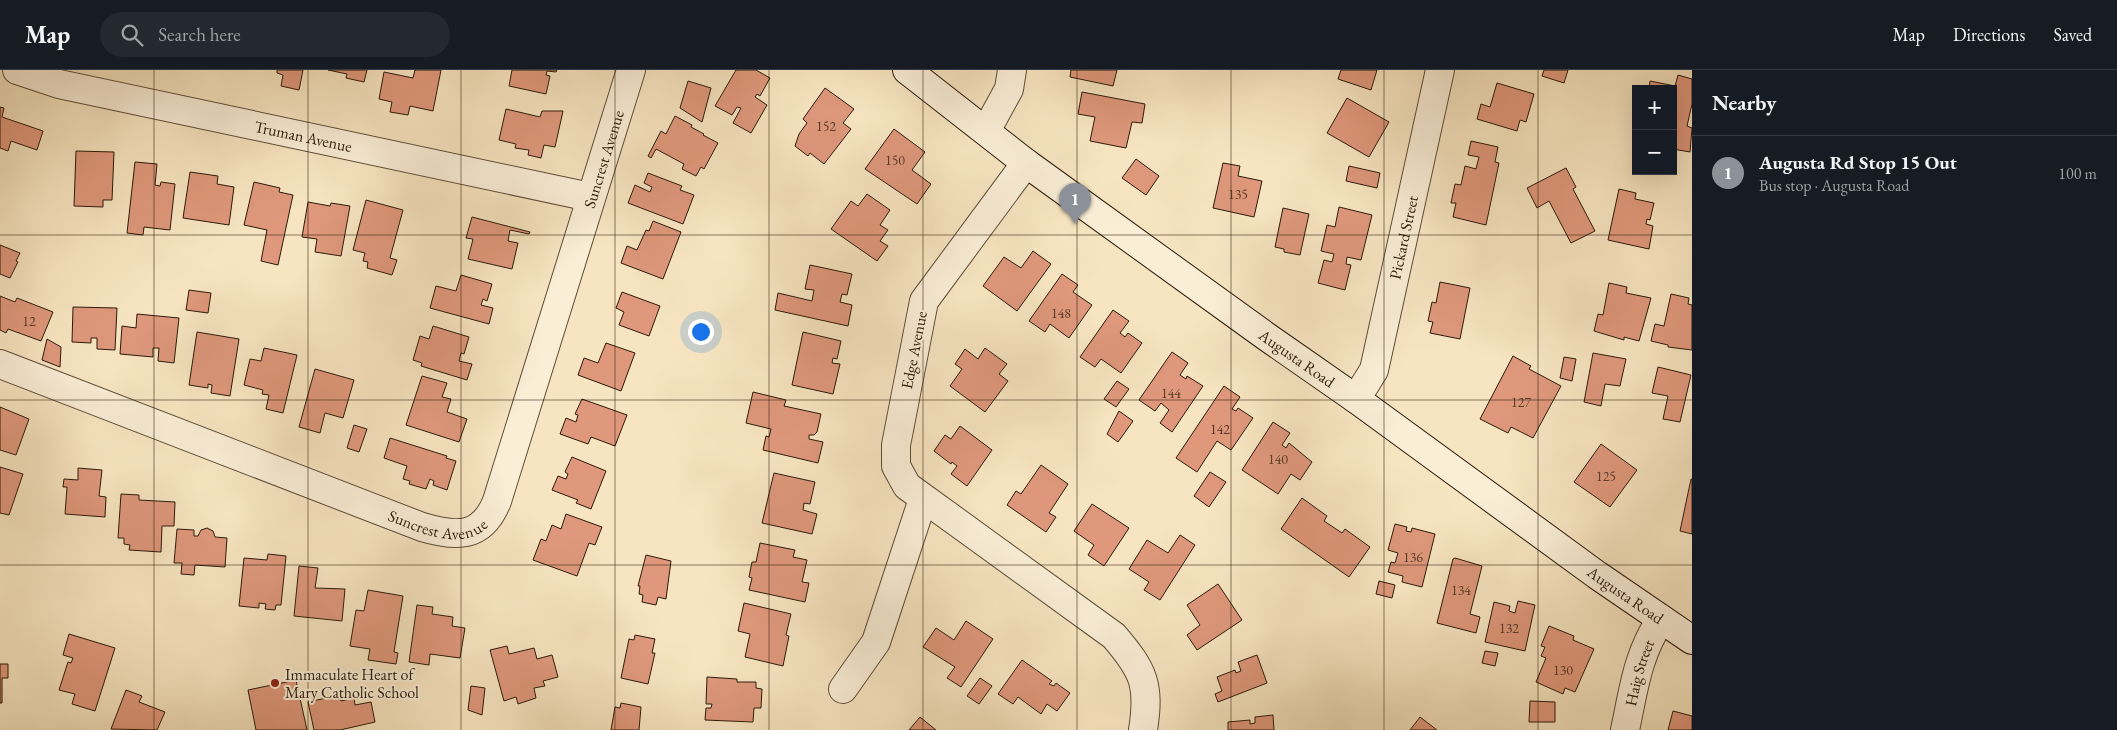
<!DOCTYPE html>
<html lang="en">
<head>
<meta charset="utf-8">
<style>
	body { margin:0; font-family:"EB Garamond",serif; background:#242831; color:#f1f3f6 }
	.controls { position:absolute; right:15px; top:15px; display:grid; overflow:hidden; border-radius:0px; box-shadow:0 5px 20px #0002 }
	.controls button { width:45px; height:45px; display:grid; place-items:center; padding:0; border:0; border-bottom:1px solid #363941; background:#171b24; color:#f1f3f6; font:25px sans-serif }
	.you { position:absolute; left:700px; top:261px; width:18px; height:18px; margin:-12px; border:4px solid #fff; border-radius:50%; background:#1a73e8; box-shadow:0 0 0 8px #1a73e833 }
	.badge { display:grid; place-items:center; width:32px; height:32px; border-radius:50%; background:#8c9099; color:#fff; font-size:16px; font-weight:700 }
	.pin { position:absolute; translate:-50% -41px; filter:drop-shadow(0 1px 2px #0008) }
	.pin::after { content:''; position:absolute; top:26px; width:18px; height:15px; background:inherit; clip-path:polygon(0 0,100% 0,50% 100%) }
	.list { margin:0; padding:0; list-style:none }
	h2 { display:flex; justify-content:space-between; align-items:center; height:65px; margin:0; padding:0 20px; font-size:21px }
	h2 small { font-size:16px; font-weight:400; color:#9ea1a6 }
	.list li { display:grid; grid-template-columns:32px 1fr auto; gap:15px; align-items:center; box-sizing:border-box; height:75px; padding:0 20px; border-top:1px solid #363941 }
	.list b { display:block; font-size:19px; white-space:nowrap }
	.list p { margin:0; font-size:16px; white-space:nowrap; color:#9ea1a6 }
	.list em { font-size:16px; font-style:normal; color:#9ea1a6 }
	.icon { flex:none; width:28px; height:28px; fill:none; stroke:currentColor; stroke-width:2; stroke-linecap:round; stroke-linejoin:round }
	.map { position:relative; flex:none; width:1692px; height:660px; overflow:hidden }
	header { display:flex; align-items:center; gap:30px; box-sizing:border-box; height:70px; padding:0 25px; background:#171b24; border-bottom:1px solid #363941 }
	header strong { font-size:24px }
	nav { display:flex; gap:28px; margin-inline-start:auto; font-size:18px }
	.search { width:350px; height:45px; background:#242831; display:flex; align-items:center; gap:12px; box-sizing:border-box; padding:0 18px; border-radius:28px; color:#9ea1a6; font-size:19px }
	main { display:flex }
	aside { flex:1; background:#171b24 }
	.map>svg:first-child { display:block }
	.building { fill:#df987c; stroke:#2b1a09 }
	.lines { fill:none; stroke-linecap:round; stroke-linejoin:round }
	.street-casing { stroke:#5e4d37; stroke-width:30 }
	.secondary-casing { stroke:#2b1a09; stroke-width:30 }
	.street { stroke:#faeed7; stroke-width:28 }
	.secondary { stroke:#faeed7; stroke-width:28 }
	.grid { fill:none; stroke:#2b1a09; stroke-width:1; stroke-opacity:0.55 }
	.poi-dot { fill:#8f2418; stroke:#faeed7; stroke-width:2 }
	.labels { text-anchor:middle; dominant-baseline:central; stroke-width:4; stroke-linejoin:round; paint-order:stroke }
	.number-label { font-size:14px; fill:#583a26 }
	.street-label { font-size:16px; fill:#2b1a09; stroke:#faeed7 }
	.poi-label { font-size:16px; fill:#2b1a09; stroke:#faeed7; text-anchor:start }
</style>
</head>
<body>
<header>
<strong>Map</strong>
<div class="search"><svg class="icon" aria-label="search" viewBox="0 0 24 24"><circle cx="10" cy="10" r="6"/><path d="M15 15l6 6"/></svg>Search here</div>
<nav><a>Map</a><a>Directions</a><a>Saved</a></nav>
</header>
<main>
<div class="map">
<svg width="1692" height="660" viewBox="0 0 1692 660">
	<rect width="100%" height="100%" fill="#f7e5c1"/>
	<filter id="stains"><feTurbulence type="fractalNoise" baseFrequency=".004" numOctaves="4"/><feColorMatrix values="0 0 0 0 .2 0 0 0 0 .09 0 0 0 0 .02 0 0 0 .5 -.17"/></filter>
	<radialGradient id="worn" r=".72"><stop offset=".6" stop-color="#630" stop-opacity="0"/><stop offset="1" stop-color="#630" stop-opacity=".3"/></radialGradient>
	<!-- building -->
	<g class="building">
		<polygon points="277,0 303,0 299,20 281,16 283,5 277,3"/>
		<polygon points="328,0 367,0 364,12 346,8 347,4"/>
		<polygon points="415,0 441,0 433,41 410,36 408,45 390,42 392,32 379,29 384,2 413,8"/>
		<polygon points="512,0 557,0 556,2 547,1 546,5 550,6 546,24 509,16"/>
		<polygon points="736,0 756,0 770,8 760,26 757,24 755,27 767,35 751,63 733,53 741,38 737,37 732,45 715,36"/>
		<polygon points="1071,0 1117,0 1113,16 1070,7"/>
		<polygon points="1341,0 1377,0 1371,20 1338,9"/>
		<polygon points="1544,0 1568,0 1564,13 1542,6"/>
		<polygon points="1678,5 1692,9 1692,34 1687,56 1692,58 1690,82 1673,79 1673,19 1649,19 1650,11 1675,16"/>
		<polygon points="688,11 711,18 702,52 680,38"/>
		<polygon points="1497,13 1534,24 1526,52 1520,50 1517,61 1477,49 1481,34 1490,37"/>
		<polygon points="825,18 854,39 843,53 851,59 824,94 810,83 808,86 795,76 799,64 807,53 803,49"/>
		<polygon points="1082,22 1145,34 1142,53 1132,52 1126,78 1090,71 1095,47 1078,44"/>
		<polygon points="1347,28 1389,52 1369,87 1327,63"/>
		<polygon points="0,37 4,38 2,47 43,61 37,80 11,71 8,81 0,78"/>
		<polygon points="506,39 540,47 542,41 563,41 555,77 544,75 541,88 528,85 529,80 515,78 516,74 499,70"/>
		<polygon points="675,46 692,55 691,57 704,64 703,65 718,73 704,99 701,97 696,106 682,99 684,94 656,79 651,88 648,86 661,61 666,64"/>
		<polygon points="894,59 925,82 912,100 931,114 917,134 865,99"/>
		<polygon points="1471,71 1498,77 1495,92 1499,93 1486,155 1453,147 1456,133 1451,133 1455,114 1461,115 1465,96 1476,99 1479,87 1468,85"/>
		<polygon points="76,81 114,82 112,130 103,130 103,137 74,136"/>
		<polygon points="1136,89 1159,106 1146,125 1122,108"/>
		<polygon points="135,92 157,94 155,115 160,116 161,112 175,114 170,160 144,157 143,165 127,163"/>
		<polygon points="1223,93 1240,96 1238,106 1262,111 1254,147 1213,138"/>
		<polygon points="1349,96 1380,103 1377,118 1346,111"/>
		<polygon points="1566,98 1576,117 1573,119 1595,161 1571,173 1549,131 1537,138 1527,118"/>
		<polygon points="190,102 218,106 217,114 234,117 229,155 183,148"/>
		<polygon points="648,103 682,116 680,120 694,125 683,154 628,133 635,115 650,122 652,117 644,113"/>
		<polygon points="254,112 280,118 279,122 293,125 278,195 261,191 267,160 244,155"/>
		<polygon points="1619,119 1636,123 1635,129 1654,133 1650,150 1647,149 1646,154 1653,156 1649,179 1608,170"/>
		<polygon points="867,124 890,140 880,155 888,160 880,171 888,176 877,191 831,159 851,131 858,136"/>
		<polygon points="366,130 403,140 390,188 397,190 392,205 367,198 368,192 363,191 365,183 353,180"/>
		<polygon points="308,132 330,136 331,133 350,136 341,186 315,182 317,169 302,167"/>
		<polygon points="1339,137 1372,145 1361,190 1347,187 1346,194 1351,195 1345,220 1318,213 1324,190 1332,192 1334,184 1321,181 1327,155 1335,157"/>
		<polygon points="1283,138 1309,144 1300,185 1284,182 1284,179 1275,177"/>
		<polygon points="472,147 530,162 529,164 510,160 508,171 518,173 512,199 468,189 473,169 466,168"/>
		<polygon points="653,151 681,162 663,209 621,193 627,176 637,180 646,160 649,161"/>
		<polygon points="0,175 20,183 16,191 18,192 10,208 0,204"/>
		<polygon points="1033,181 1051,194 1017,241 983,216 1004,187 1021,198"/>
		<polygon points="810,195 852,204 847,225 842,224 840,232 852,235 848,256 775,240 778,223 812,231 814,220 805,219"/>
		<polygon points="1062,204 1078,215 1073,222 1092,235 1069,268 1050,254 1045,262 1029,251"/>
		<polygon points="461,205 492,214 487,231 483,229 481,235 493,238 489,254 430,238 436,216 456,221"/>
		<polygon points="1440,212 1470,218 1460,269 1430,263 1433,252 1428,251 1432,232 1436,233"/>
		<polygon points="1609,213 1627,217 1626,223 1651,228 1639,271 1624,267 1624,270 1594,261 1598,244 1603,245"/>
		<polygon points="189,220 211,223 208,243 186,240"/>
		<polygon points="622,222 660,236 649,266 619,255 624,242 616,238"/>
		<polygon points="1671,224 1689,228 1688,234 1692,235 1692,280 1668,277 1668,275 1651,271 1655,254 1664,256"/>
		<polygon points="0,226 15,232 17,228 53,242 41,271 8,259 6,263 0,260"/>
		<polygon points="73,237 117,238 115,280 97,279 97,268 91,268 91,273 72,272"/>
		<polygon points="1113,240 1129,251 1120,263 1125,267 1128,263 1142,273 1121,303 1101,289 1095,297 1080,287"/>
		<polygon points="137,244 179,248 174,293 158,291 159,278 153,278 153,287 120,284 122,256 136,258"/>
		<polygon points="433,256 469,267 464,284 461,283 459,291 472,294 467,310 421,296 422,293 413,290 420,266 429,269"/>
		<polygon points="197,262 239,269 230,326 211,323 212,315 208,314 208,318 189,315"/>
		<polygon points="803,262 841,271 837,289 833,288 832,293 840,294 833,324 792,315"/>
		<polygon points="47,269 61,277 60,297 42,290"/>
		<polygon points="606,273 635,283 621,321 578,305 584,288 598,293"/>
		<polygon points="264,278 297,285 283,343 266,339 269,325 262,324 263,320 244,315 250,289 261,291"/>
		<polygon points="985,278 1007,294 999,304 1008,311 985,342 950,316 962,299 955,294 965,279 978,289"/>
		<polygon points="1172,282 1188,293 1180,305 1186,309 1187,306 1203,316 1172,362 1160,353 1169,340 1161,333 1155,341 1139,330"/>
		<polygon points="1593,283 1626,289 1620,316 1605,314 1601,336 1584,332"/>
		<polygon points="1513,286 1531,296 1529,299 1561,316 1533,368 1511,357 1508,363 1480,349"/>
		<polygon points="1564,287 1576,289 1572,311 1560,308"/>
		<polygon points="1658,297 1691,305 1680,352 1663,349 1668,326 1652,323"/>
		<polygon points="315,299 354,310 343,348 325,343 320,363 299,357"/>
		<polygon points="422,306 447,313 442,327 451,329 447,342 467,349 459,372 406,355"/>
		<polygon points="1117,311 1129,319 1116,337 1104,329"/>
		<polygon points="1224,316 1240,327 1232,339 1236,341 1238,338 1253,348 1231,380 1217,371 1197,402 1176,388"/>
		<polygon points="753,322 786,330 784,336 821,344 817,362 814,365 809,365 809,369 823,372 818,393 763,380 766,366 769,367 771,359 746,353"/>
		<polygon points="582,329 627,345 615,376 591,367 588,374 560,364 566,348 576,352 578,345 575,344"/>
		<polygon points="0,337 29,349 16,385 0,380"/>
		<polygon points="1119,341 1133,351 1118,372 1107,364"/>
		<polygon points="1273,352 1290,363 1282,375 1286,378 1289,373 1312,392 1300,410 1291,404 1278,424 1242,400"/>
		<polygon points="354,355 367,359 359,382 347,378"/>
		<polygon points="960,356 992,380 967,416 951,404 957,396 952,392 951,394 934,381 945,365 951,369"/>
		<polygon points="390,368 447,386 446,388 456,391 447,420 433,415 434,411 430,409 426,419 409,414 410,411 403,409 407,396 384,388"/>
		<polygon points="1601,374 1637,400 1610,437 1574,412"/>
		<polygon points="572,387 606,401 591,439 576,433 578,430 552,420 558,406 566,409 568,404 565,402"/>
		<polygon points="1041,395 1068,414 1049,443 1056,447 1046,462 1007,435 1016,421 1021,424"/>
		<polygon points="0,397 23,404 9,445 0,443"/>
		<polygon points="78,398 102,400 99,426 106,427 105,447 65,444 67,417 63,417 64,409 78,410"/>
		<polygon points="1210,402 1226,412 1209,437 1194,426"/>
		<polygon points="774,403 815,412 810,434 804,433 803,440 817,444 812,464 762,453"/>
		<polygon points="1691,409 1692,409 1692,464 1680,461"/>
		<polygon points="121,424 139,425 139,430 175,432 174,456 162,456 161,482 129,480 130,475 124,474 124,468 118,468"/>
		<polygon points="1302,428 1327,446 1324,451 1342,463 1345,459 1370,477 1349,507 1281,459"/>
		<polygon points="1092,434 1129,458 1104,496 1088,485 1094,475 1074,461"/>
		<polygon points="566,444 602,457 595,475 589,473 577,506 533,490 541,469 546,471 552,455 561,459"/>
		<polygon points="1395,454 1407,457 1406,461 1411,462 1412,458 1435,464 1422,517 1402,512 1403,506 1388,502 1391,492 1395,493 1398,483 1388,480"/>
		<polygon points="207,458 213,461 215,467 227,468 225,497 195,495 194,505 181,504 182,493 174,493 177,459 194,460 194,466 198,466 201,460"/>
		<polygon points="1180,465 1195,475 1160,530 1144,520 1149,512 1129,499 1147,470 1168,483"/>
		<polygon points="760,473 795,480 793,487 807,490 802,512 809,513 805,532 749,520 752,508 749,507 752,492 756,492"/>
		<polygon points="268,484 286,486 281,535 276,535 275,540 265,539 266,534 259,533 259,538 239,536 244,488 267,490"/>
		<polygon points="646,485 671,491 666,529 658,527 656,535 642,532 643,525 639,524 640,516 638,516"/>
		<polygon points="1455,488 1482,496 1470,544 1480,547 1476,563 1437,553 1453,489"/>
		<polygon points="299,496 318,498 315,518 345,519 342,551 294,546"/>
		<polygon points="1379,511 1395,515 1392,528 1376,524"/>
		<polygon points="1218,514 1242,550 1197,580 1187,565 1200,555 1187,535"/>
		<polygon points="368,520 403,526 394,582 398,583 396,594 368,590 370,579 350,576 356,540 364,541"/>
		<polygon points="1518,531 1535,535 1525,581 1485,572 1494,532 1510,536 1509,541 1515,543"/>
		<polygon points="744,533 791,544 786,565 789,566 783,596 745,587 750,564 738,561"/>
		<polygon points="417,535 433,537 432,544 453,547 452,556 465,558 460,588 430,584 429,595 409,592"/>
		<polygon points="966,551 993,569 961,617 947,608 955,597 923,577 936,558 954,570"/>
		<polygon points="1549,556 1574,566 1573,570 1594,579 1575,622 1565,618 1563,624 1536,612 1546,588 1541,586 1545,577 1541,576"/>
		<polygon points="69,564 115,578 95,641 72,634 75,624 59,620 68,592 71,593 73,588 63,585"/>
		<polygon points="635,565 655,569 652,583 655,583 648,614 621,608 629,569 634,570"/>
		<polygon points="507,576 509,584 534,578 537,589 552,585 558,607 543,611 545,616 534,618 536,628 518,634 516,627 504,631 490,580"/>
		<polygon points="1485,581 1498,583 1495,596 1482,593"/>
		<polygon points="1257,585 1267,613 1218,632 1215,624 1222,621 1217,607 1235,600 1236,603 1241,601 1238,592"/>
		<polygon points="1022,590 1052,611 1049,614 1054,616 1056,613 1070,623 1057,641 1047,634 1041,644 1018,627 1013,634 998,624"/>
		<polygon points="0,594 8,594 8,608 2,608 2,633 0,633"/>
		<polygon points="707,607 737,609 737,612 756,612 756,618 762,619 761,638 754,638 753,652 705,650 706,638 711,638 712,634 706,634"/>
		<polygon points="980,608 992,616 979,634 967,626"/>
		<polygon points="296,610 307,660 256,660 248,620"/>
		<polygon points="471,616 485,618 482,645 468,640"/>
		<polygon points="126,620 142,626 139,632 165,642 157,660 111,659"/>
		<polygon points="340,625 341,631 354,628 355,635 371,632 375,652 340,660 314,660 308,632"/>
		<polygon points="1530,631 1555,632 1555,652 1529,652"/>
		<polygon points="621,633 641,637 639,660 611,660 615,637 620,638"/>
		<polygon points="1673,641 1692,646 1692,660 1668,660"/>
		<polygon points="1273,645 1274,660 1228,660 1228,652 1250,650 1250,654 1255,653 1255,647"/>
		<polygon points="920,647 936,660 909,660"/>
		<polygon points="1420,647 1437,660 1410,660"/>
	</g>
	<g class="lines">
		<defs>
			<g id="street">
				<path id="s1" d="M17,0l42,14 531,113"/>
				<polyline points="986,61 1009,19 1012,0"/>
				<path d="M1026,93l-102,138 -28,144v21l11,20 207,150c30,35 36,49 29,94"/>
				<path id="s2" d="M0,294l422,163c34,10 60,12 75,-26l134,-431"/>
				<path id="s3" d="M1356,329l18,-29 66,-300"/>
				<polyline points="843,619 876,572 923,429"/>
				<path id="s4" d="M1625,660c9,-42 12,-74 36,-111"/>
			</g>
			<g id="secondary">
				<path id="s5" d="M907,0l119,93 241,174 89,62 241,176 95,65"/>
			</g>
		</defs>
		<!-- street casing -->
		<use href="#street" class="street-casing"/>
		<!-- secondary casing -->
		<use href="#secondary" class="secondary-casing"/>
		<!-- street -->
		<use href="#street" class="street"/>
		<!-- secondary -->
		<use href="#secondary" class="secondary"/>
	</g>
	<!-- grid -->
	<path class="grid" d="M154,0v660M308,0v660M461,0v660M615,0v660M769,0v660M923,0v660M1077,0v660M1231,0v660M1384,0v660M1538,0v660M0,165h1692M0,330h1692M0,495h1692"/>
	<!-- markers -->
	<circle class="poi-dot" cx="275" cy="613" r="5"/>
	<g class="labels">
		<!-- number labels -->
		<g class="number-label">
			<text x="826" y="56">152</text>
			<text x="895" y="90">150</text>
			<text x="1238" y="124">135</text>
			<text x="1061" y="243">148</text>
			<text x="29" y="251">12</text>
			<text x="1171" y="323">144</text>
			<text x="1521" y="332">127</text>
			<text x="1220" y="359">142</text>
			<text x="1278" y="389">140</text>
			<text x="1606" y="406">125</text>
			<text x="1413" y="487">136</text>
			<text x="1461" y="520">134</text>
			<text x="1509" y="558">132</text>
			<text x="1563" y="600">130</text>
		</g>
		<!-- street labels -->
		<g class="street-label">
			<text stroke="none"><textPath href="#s1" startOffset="294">Truman Avenue</textPath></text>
			<text stroke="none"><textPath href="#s2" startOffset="901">Suncrest Avenue</textPath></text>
			<text stroke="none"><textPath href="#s3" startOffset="170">Pickard Street</textPath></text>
			<text transform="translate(914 280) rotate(-79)">Edge Avenue</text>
			<text stroke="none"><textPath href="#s5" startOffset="485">Augusta Road</textPath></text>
			<text stroke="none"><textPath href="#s2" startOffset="468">Suncrest Avenue</textPath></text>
			<text stroke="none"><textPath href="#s5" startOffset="890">Augusta Road</textPath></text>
			<text stroke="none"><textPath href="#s4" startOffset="59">Haig Street</textPath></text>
		</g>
		<!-- poi labels -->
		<g class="poi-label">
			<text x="285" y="604">Immaculate Heart of<tspan x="285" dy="18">Mary Catholic School</tspan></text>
		</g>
	</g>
	<rect width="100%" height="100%" filter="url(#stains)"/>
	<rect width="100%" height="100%" fill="url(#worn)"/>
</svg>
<div class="controls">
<button>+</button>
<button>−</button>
</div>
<div class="you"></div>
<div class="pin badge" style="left:1075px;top:154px">1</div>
</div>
<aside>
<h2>Nearby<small></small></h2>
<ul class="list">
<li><span class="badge">1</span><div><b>Augusta Rd Stop 15 Out</b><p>Bus stop · Augusta Road</p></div><em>100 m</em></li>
</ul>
</aside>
</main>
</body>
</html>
